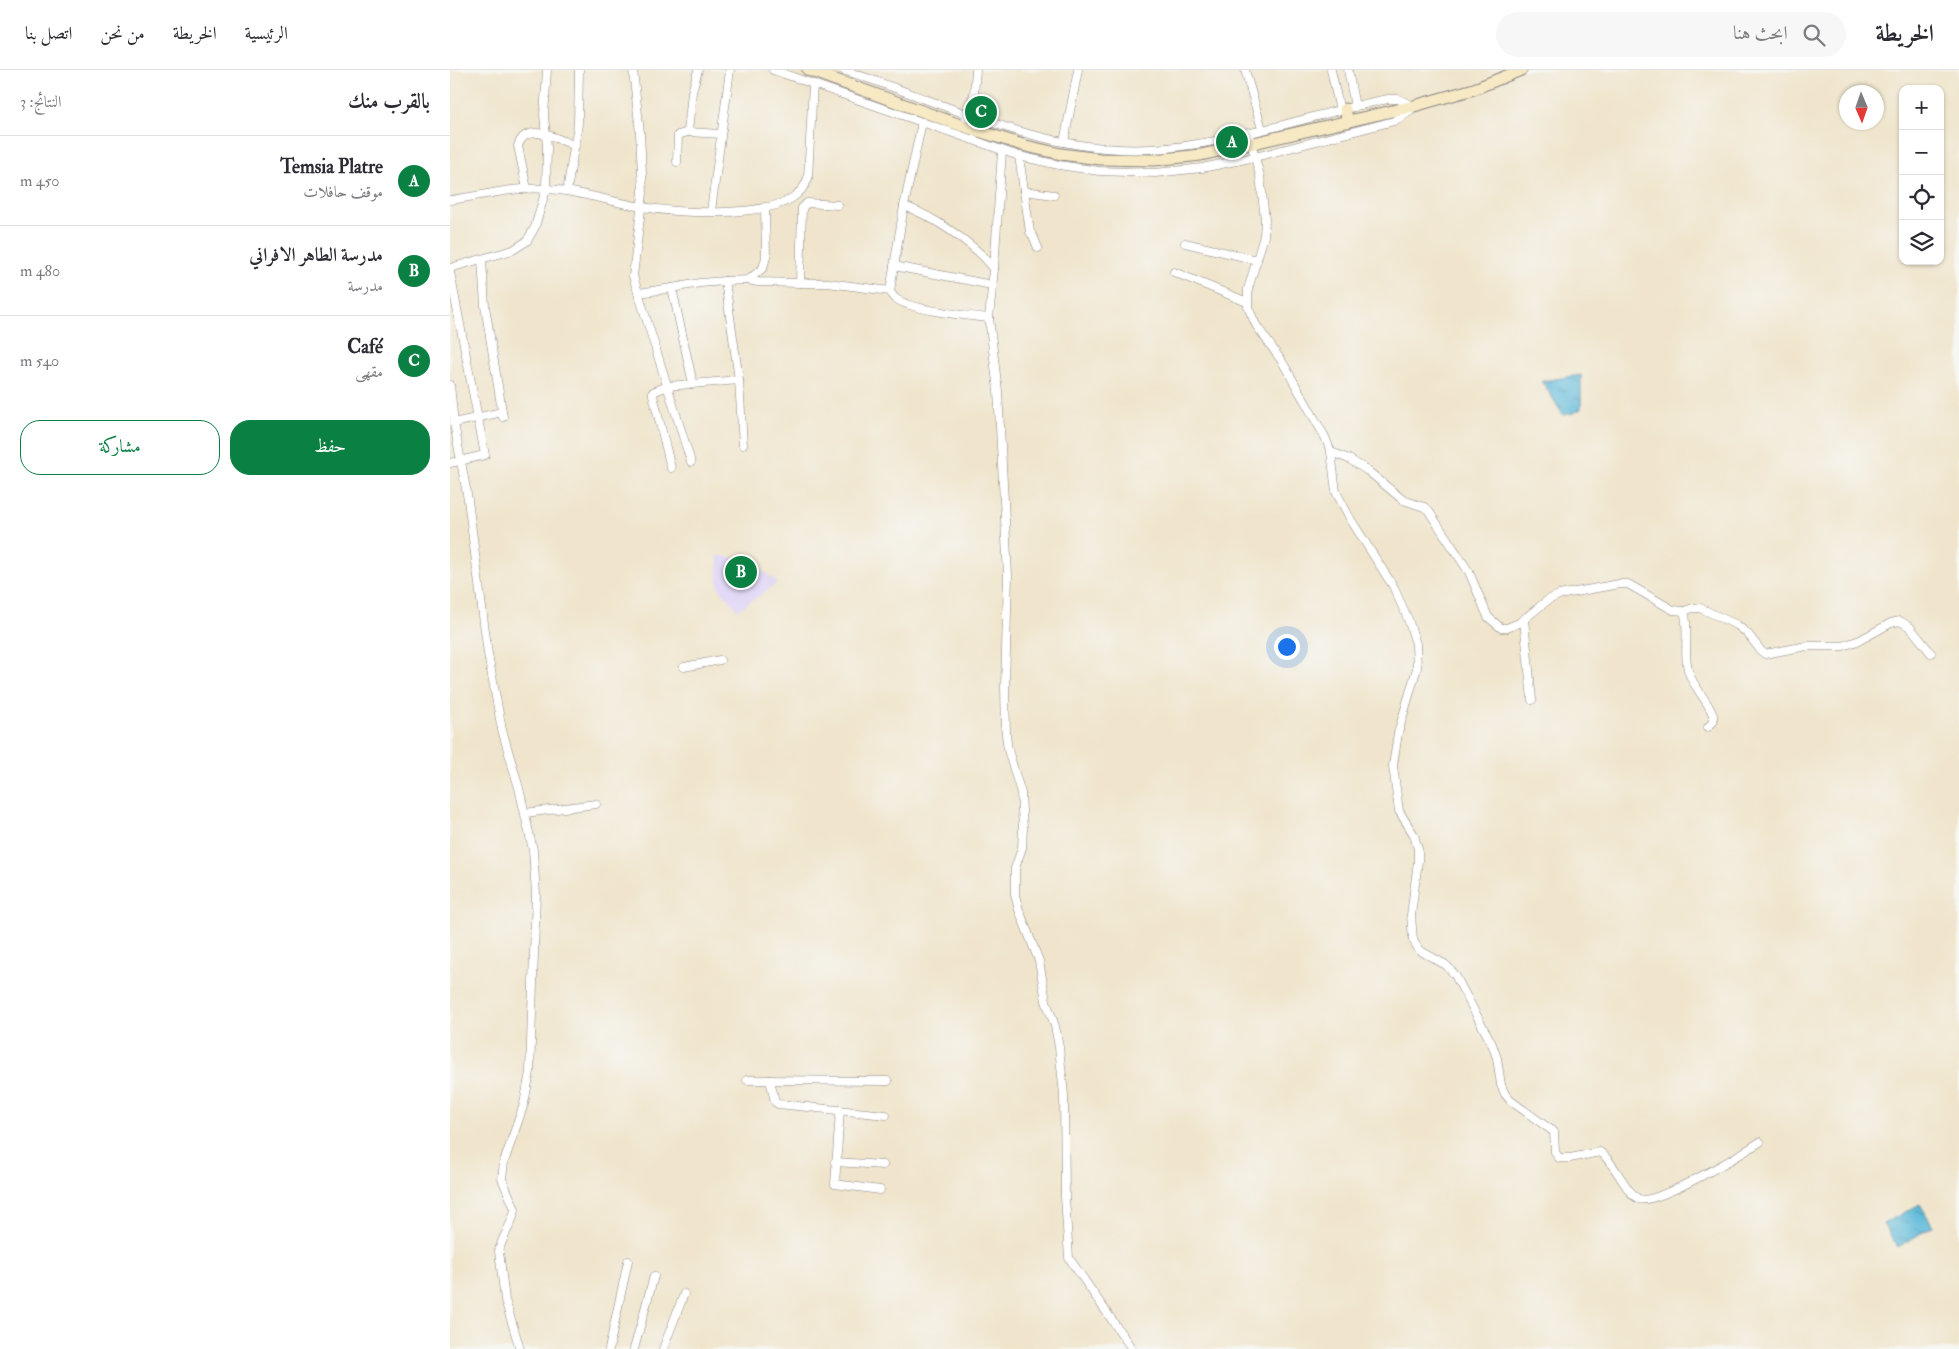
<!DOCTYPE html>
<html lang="ar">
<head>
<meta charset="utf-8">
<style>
	body { margin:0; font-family:"IM FELL Double Pica",Amiri,serif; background:#f7f7f7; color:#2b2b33; direction:rtl }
	.controls { position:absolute; right:15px; top:15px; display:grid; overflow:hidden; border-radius:10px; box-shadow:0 1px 4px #0004 }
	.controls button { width:45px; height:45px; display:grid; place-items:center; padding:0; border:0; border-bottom:1px solid #e1e1e2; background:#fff; color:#2b2b33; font:25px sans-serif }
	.compass { position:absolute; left:1389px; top:15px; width:45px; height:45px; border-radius:50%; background:#fff; box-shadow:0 1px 4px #0004; rotate:178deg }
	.you { position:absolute; left:836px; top:576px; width:18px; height:18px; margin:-12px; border:4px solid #fff; border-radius:50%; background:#1a73e8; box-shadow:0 0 0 8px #1a73e833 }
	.badge { display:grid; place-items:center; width:32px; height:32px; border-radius:50%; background:#0b8043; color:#fff; font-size:16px; font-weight:700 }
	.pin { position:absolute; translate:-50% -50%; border:2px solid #fff; box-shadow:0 1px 5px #0006 }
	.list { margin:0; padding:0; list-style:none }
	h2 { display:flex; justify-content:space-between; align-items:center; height:65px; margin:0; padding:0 20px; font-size:21px }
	h2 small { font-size:16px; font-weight:400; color:#7c7c81 }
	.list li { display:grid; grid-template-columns:32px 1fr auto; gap:15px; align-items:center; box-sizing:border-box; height:90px; padding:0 20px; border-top:1px solid #e1e1e2 }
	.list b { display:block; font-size:19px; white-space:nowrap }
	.list p { margin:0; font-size:16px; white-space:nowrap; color:#7c7c81 }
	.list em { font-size:16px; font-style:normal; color:#7c7c81 }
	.actions { display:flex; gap:10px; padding:15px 20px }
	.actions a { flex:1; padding:11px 0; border:1px solid #0b8043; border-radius:20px; text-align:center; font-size:18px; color:#0b8043 }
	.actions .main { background:#0b8043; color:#fff }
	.icon { flex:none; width:28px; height:28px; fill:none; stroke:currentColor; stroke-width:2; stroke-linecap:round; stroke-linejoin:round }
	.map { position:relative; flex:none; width:1509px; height:1279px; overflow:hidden; direction:ltr }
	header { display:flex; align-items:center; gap:30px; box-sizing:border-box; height:70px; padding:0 25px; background:#fff; border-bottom:1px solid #e1e1e2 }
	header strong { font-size:24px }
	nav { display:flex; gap:28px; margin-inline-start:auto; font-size:18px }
	.search { width:350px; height:45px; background:#f7f7f7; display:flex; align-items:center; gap:12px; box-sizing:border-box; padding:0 18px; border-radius:28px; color:#7c7c81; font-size:19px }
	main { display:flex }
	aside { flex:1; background:#fff }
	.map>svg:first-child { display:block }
	.built { fill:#dfd5f5 }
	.water { fill:url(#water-ripples); stroke:#3e6e8a }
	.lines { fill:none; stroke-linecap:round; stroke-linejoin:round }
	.street-casing { stroke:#898484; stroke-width:9 }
	.secondary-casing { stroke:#898484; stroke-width:13 }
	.street { stroke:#fff; stroke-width:8 }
	.secondary { stroke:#f6e9c3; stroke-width:11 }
</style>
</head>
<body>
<header>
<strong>الخريطة</strong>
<div class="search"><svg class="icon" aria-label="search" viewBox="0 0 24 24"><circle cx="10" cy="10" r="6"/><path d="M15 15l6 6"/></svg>ابحث هنا</div>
<nav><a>الرئيسية</a><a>الخريطة</a><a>من نحن</a><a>اتصل بنا</a></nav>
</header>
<main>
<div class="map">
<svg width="1509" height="1279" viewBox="0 0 1509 1279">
	<defs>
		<pattern id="water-ripples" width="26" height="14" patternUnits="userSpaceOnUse" patternTransform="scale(1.25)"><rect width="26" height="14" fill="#5bb9d9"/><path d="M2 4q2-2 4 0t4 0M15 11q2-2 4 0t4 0" fill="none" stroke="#4b96b1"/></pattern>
	</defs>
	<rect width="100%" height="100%" fill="#f6f6f2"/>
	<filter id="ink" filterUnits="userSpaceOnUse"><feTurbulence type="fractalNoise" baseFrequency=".02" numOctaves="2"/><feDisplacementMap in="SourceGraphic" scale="10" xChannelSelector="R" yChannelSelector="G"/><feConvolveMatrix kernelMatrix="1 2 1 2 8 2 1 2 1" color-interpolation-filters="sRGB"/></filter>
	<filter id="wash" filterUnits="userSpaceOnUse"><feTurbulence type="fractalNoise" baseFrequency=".0096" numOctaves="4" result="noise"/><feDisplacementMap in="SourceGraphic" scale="20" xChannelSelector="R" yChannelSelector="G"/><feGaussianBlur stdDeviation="1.12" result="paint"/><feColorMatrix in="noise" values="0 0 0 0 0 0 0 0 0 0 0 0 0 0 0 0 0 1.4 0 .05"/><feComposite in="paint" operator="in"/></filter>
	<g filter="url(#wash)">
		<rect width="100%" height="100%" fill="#f0e5cc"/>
		<!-- built -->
		<polygon class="built" points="268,485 301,491 328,513 288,540 268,517"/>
		<!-- water -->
		<g class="water">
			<polygon points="1131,305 1131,339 1123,343 1113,345 1092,311"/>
			<polygon points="1470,1134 1483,1156 1448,1177 1433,1154"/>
		</g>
	</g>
	<g filter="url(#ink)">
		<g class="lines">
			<defs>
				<g id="street">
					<polyline points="183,0 190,63 193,123 183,206 241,392"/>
					<polyline points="248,0 242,22 238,62 271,64"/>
					<path d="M323,0l246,86 40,9 40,6 56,2 47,-5 53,-11 139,-36 15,-9 5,-6 -16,-7h-10c-77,15 -157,46 -236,50 -109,6 -208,-47 -309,-79"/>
					<polyline points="795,0 812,59"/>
					<polyline points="881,0 890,41"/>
					<polyline points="898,0 905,37"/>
					<polyline points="516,47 524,24 526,0"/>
					<path d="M472,52l-18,84c27,9 74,40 90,63l-5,49 9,73 10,184 -3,112 1,48 2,15 13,43 2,35 -1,20 -7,20v27l4,15 20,51 7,40 9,25 4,21 5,48 1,102 4,61 63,91"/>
					<path d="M798,62l12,44 5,43 -1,17 -16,53v18l8,18 27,38 42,74 6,15 5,40 15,28 42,66 15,33 8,25 1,24 -19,65 -5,33 6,45 15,24 4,14v12l-7,54 2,25 6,10 27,15 9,10 37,69 5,14 4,27 4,9 6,7 43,31 1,20 4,6h11l30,-6c15,10 26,42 39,47 16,7 104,-46 121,-57"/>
					<polyline points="614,72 628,0"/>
					<polyline points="569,86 580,162 584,168 588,178"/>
					<polyline points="227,92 228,65 238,62"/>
					<path d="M77,119l-9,-43c8,-26 42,-6 57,0"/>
					<polyline points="117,121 128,54 129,0"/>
					<polyline points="574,121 604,125"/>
					<path d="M0,130c31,-4 68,-14 98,-11 32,2 62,13 94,18 37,6 118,11 150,-9 8,-5 13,-11 16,-20l5,-94"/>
					<path d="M388,135l-31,-2 -5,5 -2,75h28l62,8c1,2 2,4 4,6 12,13 76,19 95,21"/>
					<polyline points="261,141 280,0"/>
					<polyline points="735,173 807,190"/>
					<polyline points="32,190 35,236 53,347"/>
					<polyline points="444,196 542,215"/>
					<polyline points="0,198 63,180 77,171 85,157 96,119 97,77 94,45 97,0"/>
					<polyline points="544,199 552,81"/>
					<polyline points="0,202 35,385 0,393"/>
					<polyline points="724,202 797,232"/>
					<polyline points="298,210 308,212 350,213"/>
					<polyline points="222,218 250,213 275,211"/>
					<polyline points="440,221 454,136"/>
					<polyline points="189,223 222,218 243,314"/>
					<polyline points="289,310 275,211 298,210 313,198 316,187 315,137"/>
					<path d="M0,315l4,38 14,77 20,154 14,76 17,58 14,62 3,44 -6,178 -6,32 -20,58 -2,17 13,30c-2,15 -13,27 -16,42l6,49 15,49"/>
					<polyline points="4,353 52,342"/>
					<polyline points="881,382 899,389 918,401 953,430 974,437 978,440 1019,502 1038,547 1051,558 1057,558 1069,553 1098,530 1109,525 1169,514 1178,514 1223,540 1234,541 1243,538 1250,538 1287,555 1298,564 1311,581 1315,584 1357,576 1393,576 1410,570 1441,553 1450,551 1460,557 1481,583"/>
					<polyline points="221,398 203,325 203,322 218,316 289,310 293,375"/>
					<path d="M1234,541c6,20 -1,39 4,59 4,16 19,29 25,45v7l-5,5"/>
					<polyline points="1074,550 1082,630"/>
					<polyline points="234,597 270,590"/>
					<polyline points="75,743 146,734"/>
					<polyline points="297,1010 438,1011"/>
					<polyline points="320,1010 325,1032 328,1034 436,1045"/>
					<polyline points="390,1040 385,1114 430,1120"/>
					<polyline points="385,1092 433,1095"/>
					<polyline points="159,1279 178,1191"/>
					<polyline points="184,1279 204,1206"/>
					<polyline points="213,1279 234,1224"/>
				</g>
				<g id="secondary">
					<polyline points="358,0 513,56 576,76 611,84 650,89 704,90 751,85 964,36 1024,19 1071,0"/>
					<polyline points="895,39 898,52"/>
				</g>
			</defs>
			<!-- street casing -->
			<use href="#street" class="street-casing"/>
			<!-- secondary casing -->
			<use href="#secondary" class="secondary-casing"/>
			<!-- street -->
			<use href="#street" class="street"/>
			<!-- secondary -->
			<use href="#secondary" class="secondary"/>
		</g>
	</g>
</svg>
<div class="controls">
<button>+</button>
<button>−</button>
<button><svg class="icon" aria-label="locate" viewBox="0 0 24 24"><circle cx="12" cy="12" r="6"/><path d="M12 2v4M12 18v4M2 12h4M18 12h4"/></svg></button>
<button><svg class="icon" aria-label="layers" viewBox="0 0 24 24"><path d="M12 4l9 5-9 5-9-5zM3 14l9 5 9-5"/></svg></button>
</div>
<svg class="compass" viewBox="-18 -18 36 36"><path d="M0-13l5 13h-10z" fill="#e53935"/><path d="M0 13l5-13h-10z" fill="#7c7c81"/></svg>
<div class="you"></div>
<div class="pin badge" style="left:782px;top:72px">A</div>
<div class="pin badge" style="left:291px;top:502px">B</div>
<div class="pin badge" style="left:531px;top:42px">C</div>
</div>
<aside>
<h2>بالقرب منك<small>النتائج: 3</small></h2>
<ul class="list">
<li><span class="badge">A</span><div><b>Temsia Platre</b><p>موقف حافلات</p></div><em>450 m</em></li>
<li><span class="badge">B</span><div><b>مدرسة الطاهر الافراني</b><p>مدرسة</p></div><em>480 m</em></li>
<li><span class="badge">C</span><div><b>Café</b><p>مقهى</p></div><em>540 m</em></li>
</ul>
<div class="actions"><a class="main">حفظ</a><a>مشاركة</a></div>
</aside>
</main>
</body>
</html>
